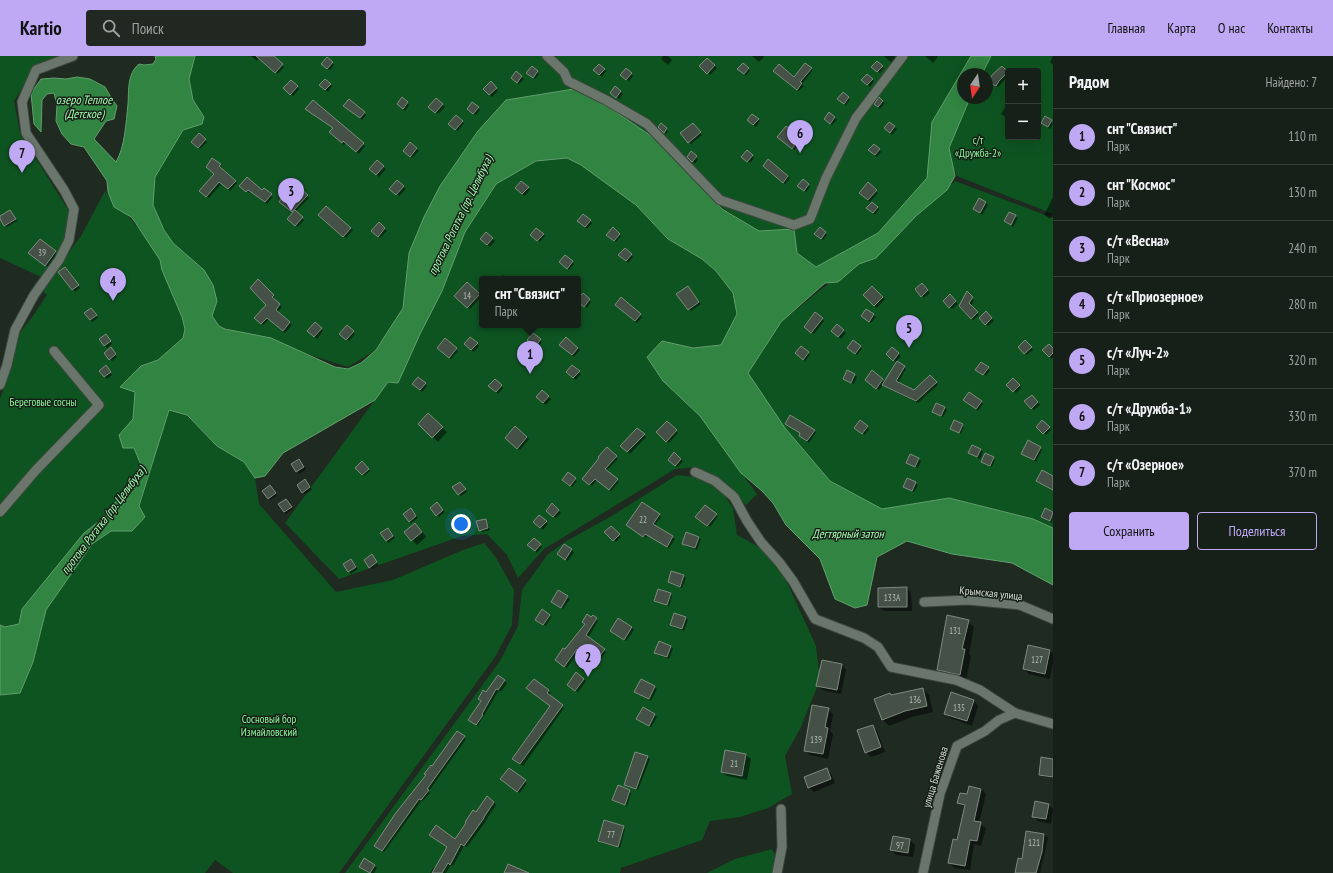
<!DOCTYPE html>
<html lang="ru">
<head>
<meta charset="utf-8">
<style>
	body { margin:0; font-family:"PT Sans Narrow",sans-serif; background:#202821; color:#f1f3f6 }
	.controls { position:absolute; right:12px; top:12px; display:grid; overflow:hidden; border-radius:4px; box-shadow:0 4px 16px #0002 }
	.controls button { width:36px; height:36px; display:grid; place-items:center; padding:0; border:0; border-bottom:1px solid #363e37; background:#172018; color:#f1f3f6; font:20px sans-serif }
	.compass { position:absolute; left:957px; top:12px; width:36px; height:36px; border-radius:50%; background:#172018; box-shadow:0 4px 16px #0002; rotate:193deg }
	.you { position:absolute; left:461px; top:468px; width:14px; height:14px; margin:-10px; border:3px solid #fff; border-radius:50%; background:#1a73e8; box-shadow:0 0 0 6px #1a73e833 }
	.badge { display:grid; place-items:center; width:26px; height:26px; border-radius:50%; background:#bfa9f4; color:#111; font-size:13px; font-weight:700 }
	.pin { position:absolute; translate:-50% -33px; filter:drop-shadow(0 1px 2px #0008) }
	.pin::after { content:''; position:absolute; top:21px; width:14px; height:12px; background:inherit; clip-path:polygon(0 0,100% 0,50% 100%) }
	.popup { position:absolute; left:479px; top:220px; width:102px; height:52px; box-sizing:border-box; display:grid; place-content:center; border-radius:4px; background:#172018; filter:drop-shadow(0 1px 3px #0005); font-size:13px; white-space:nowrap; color:#9ea3a2 }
	.popup b { font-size:15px; color:#f1f3f6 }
	.popup::after { content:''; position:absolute; left:50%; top:100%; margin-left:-8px; border:8px solid transparent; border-top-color:#172018 }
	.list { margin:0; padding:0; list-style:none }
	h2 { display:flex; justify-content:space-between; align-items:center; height:52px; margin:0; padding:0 16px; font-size:17px }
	h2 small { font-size:13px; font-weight:400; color:#9ea3a2 }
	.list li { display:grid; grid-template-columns:26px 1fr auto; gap:12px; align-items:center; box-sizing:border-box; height:56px; padding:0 16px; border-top:1px solid #363e37 }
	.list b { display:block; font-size:15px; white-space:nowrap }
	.list p { margin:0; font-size:13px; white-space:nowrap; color:#9ea3a2 }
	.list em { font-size:13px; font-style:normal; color:#9ea3a2 }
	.actions { display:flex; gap:8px; padding:12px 16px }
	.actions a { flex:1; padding:9px 0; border:1px solid #bfa9f4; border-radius:4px; text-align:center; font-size:14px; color:#bfa9f4 }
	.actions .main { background:#bfa9f4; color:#111 }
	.icon { flex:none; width:22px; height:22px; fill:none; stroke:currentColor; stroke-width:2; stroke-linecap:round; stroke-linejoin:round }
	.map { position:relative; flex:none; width:1053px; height:817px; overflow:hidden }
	header { display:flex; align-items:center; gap:24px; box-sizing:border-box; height:56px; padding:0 20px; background:#bfa9f4; color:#111 }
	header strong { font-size:19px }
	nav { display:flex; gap:22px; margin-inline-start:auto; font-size:14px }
	.search { width:280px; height:36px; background:#202821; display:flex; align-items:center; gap:10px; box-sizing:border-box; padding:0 14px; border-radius:4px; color:#9ea3a2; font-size:15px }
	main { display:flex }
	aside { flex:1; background:#172018 }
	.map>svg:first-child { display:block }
	.green { fill:#0e5421; fill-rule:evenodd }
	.water { fill:#318442; stroke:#629f6e }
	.shadow { fill:#0007 }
	.building { fill:#455146; stroke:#7e8b7f }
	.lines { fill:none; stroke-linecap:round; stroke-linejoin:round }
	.minor-casing { stroke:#3e473f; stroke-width:11 }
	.minor { stroke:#6a766b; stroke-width:9 }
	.labels { text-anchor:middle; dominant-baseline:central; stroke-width:3; stroke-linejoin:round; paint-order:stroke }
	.number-label { font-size:9px; fill:#b2bab2 }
	.park-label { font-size:11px; fill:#8df89e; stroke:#162017 }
	.street-label { font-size:11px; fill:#d6ddd6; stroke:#162017 }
	.water-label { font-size:12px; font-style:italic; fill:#a7fab2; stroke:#162017 }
</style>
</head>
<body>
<header>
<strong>Kartio</strong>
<div class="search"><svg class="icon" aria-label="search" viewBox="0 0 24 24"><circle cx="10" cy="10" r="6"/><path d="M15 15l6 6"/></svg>Поиск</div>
<nav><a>Главная</a><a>Карта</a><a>О нас</a><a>Контакты</a></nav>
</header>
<main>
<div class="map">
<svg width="1053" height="817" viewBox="0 0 1053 817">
	<rect width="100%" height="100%" fill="#1f2a20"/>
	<!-- green -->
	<g class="green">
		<polygon points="0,0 59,0 38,7 14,45 20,77 70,157 68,175 56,201 41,221 0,202"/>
		<polygon points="195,0 542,0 557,14 552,0 971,0 932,66 929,122 878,177 816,211 797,197 794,173 759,175 722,152 682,110 478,75 440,130 424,161 409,197 403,251 376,294 348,311 219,270 212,260 217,245 213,229 204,214 173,187 164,174 153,149 155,121 183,74 202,67 204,61 193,44 189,23"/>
		<path d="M989,0h64v158l-96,-38 -13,-27 20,-51h23v-24h-9zM1008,15h30v66h-30z"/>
		<path d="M567,102l14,7 24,17 31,23 32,34 34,20 14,12 17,22 4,21 -16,31 -28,3 -31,-7 1,40 37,35 57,78 -11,11 -14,-16 -35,-22 -22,2 -131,80 -26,29 -11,-23 -20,-21 -25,2 -123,43 -54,-56 103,-141 10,1 22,-49 22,-43 23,-59 31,-48 40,-23zM482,223h96v46h-96z"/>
		<polygon points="955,125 1053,162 1053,472 1032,463 949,442 882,453 830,425 785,372 748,317 781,266"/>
		<polygon points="105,135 144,178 160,204 162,214 182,261 185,273 184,281 158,304 141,310 121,330 135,336 134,363 134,392 141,409 106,460 84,477 22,553 19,569 5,571 0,569 0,343 11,312 18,279 33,260 47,239 41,233 81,180"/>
		<polygon points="169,354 186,359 217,390 244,406 255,422 259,448 336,536 393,524 463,494 484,487 495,500 514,534 512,569 495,601 339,817 233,817 215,804 205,817 0,817 0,639 20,637 33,606 46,554 92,488 111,475 132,475"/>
		<polygon points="677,419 695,421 706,425 722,436 733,452 737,479 763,493 785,522 816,590 820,624 800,673 785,700 792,738 768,752 740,761 710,765 702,784 621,812 620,817 345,817 500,605 518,570 522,534 548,498 568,484 610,461"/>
		<polygon points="772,793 777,803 775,817 707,817 735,803"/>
	</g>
	<!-- water -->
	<path class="water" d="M155,0h40l-6,23 4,21 11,17 -2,7 -19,6 -28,47 -2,28 11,25 9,13 31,27 9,15 4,16 -5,15 7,10 6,3 46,9 64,29 13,2 13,-6 15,-13 27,-42 6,-55 15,-36 16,-31 38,-55 28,-31 68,-11 36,19 47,32 65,69 37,22 35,-2 3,24 19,14 62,-34 49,-55 5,-56 39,-66h20l-9,18h-19v24h7l-21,50 6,28 -8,14 -31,26 -40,42 -17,6 -21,18 -13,1 -44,39 -33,51 37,55 45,53 52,28 67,-11 84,21 20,9v57l-41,-22 -60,-9 -45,-13 -30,16 -10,48 -12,3 -20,-9 -15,-40 -34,-34 -13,-22 -11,-12 -21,-18 -41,-57 -37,-35 -16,-24 15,-16 31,7 28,-3 16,-31 -4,-21 -17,-22 -14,-12 -34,-20 -32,-34 -55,-40 -14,-7 -31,3 -40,23 -31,48 -23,59 -22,43 -22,49 -10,-1 -13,18 -92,53 -18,23 -10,2 -11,-16 -27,-16 -30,-31 -18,-5 -30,96 6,11 -13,14h-21l-19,13 -46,66 -13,52 -13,31 -20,2v-70l5,2 14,-3 3,-15 62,-76 22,-17 35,-51 -7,-17h-11l-4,-13 14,-16 2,-27 -15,-5 21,-21 17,-6 25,-22 2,-9 -3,-12 -20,-47 -2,-10 -25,-38 -4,-5 -17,-10 -6,-15 -1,-11 -23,-34 -13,-3 -9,-10 -6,-13 1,-16 -3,-12 -7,1 -5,6 -1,32 -7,-8 -3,-31 10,-14 13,-1 12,1 11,-2 13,2 15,8 7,12 5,7 -3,13 -8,2 -12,18 22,23c9,-15 10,-40 12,-58 1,-14 -1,-30 11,-40l5,1 9,-1 3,-5z"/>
	<!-- shadow -->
	<g class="shadow">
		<polygon points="251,0 272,0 284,11 278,18 259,2 257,5"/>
		<polygon points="663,0 668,0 672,4 668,9 661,3"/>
		<polygon points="752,0 763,0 764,1 759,6"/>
		<polygon points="884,0 894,0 896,1 892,7"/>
		<polygon points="925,0 937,0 938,1 933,7"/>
		<polygon points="1053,0 1053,9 1050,6"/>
		<polygon points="707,3 717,12 710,19 701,10"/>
		<polygon points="332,7 334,9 330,14 325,10"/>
		<polygon points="882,10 884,12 880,17 875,13"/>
		<polygon points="1002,11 1008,17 1008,20 998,31 992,28"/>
		<polygon points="532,12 539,18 535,23 530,19"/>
		<polygon points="748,12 750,14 746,20 741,15"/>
		<polygon points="811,12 813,14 802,28 804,30 799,35 777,17 794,22"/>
		<polygon points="604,13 606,15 602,21 596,16"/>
		<polygon points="516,17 524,23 519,28 514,24"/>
		<polygon points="631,18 633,20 629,25 624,21"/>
		<polygon points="872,23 874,25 870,31 865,26"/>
		<polygon points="291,25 299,33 293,40 284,32"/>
		<polygon points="491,26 498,35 492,41 484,33"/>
		<polygon points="330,28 332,30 328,36 323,31"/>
		<polygon points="615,31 623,38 619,43 613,39"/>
		<polygon points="848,42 850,44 846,49 841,45"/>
		<polygon points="402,43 409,49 405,55 400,50"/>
		<polygon points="436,43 445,51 438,58 430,51"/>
		<polygon points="879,43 885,47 880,53 875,48"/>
		<polygon points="313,45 365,90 359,98 346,87 344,89 331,76 334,72"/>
		<polygon points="1007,49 1008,50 1008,63 1001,58"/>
		<polygon points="347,52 364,57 366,59 362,64"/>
		<polygon points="478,52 480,54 476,59 470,55"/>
		<polygon points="456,60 464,67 458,75 449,68"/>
		<polygon points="835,62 837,64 832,69 827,65"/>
		<polygon points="758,63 760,65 756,71 750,66"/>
		<polygon points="1051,65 1053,68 1050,73 1042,67"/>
		<polygon points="889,67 897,73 892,79 887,74"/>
		<polygon points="661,69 668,75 666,78 659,71"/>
		<polygon points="695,70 702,79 691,88 689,86"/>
		<polygon points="786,71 802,84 794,94 780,83"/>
		<polygon points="199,78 207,86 200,93 192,86"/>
		<polygon points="411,88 419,95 412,102 404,95"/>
		<polygon points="879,93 881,96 877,101 872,96"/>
		<polygon points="691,97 698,103 695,108 688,101"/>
		<polygon points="752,100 754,102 750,107 745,103"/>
		<polygon points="768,104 790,122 785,128 766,112"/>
		<polygon points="377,106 386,113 379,121 371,113"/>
		<polygon points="220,109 222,111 221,113 237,127 230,135 222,127 209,142 201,135 215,118 209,113"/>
		<polygon points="803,124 810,131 806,136 801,132"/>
		<polygon points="397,125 406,133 399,140 391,133"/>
		<polygon points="521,126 530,134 525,140 518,134"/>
		<polygon points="241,130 262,136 273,141 267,148 251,136 249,137"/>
		<polygon points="301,134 309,142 295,156 304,164 298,171 289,163 294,157 282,148 291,146"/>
		<polygon points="876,135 878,137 870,146 862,139"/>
		<polygon points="1053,141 1053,158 1050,163 1044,159"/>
		<polygon points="986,146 988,149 982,159 974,153"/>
		<polygon points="877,151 879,153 875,159 870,154"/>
		<polygon points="326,152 353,174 346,182 328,166"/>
		<polygon points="10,155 17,165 7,171 5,169"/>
		<polygon points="1009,157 1018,162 1013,171 1005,165"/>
		<polygon points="584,159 592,167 587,173 579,165"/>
		<polygon points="379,167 387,175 380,182 372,175"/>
		<polygon points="613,173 621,180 616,186 608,178"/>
		<polygon points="486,177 495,185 490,191 483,185"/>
		<polygon points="825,177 827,179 823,184 818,180"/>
		<polygon points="543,178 545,180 540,186 531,179"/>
		<polygon points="40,184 57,198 48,211 32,199"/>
		<polygon points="625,193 633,201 628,207 622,201"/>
		<polygon points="566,200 574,208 569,214 563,208"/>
		<polygon points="67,214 80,232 75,236 60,216"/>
		<polygon points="503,219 508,223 500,223"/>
		<polygon points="258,225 275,242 273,244 282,251 277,256 292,269 285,277 270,263 263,269 255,262 268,249"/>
		<polygon points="467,228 481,241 470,253 455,240"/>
		<polygon points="922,228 930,237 924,242 916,233"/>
		<polygon points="872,231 885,243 877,252 864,239"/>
		<polygon points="689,233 701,248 691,255 689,253"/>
		<polygon points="578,235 591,246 587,252 578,245"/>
		<polygon points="967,236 974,244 971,250 979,259 973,264 960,250"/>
		<polygon points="950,240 958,248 952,253 944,245"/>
		<polygon points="618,251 640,259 642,261 637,267"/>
		<polygon points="866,254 876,261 871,267 862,260"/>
		<polygon points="93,256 98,262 92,266 90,264"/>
		<polygon points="986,257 994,265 988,270 980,262"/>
		<polygon points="822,263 824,265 814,278 807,273"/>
		<polygon points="315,268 323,275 317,283 309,275"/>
		<polygon points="837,269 846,277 841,283 834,277"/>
		<polygon points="347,270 355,278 349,285 341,278"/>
		<polygon points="533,279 542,286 537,292 529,284"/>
		<polygon points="108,281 112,288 107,292 100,284"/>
		<polygon points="1025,286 1033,294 1027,299 1019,291"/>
		<polygon points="477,287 479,290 474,296 465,288"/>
		<polygon points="563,291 578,292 580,294 574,301"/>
		<polygon points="860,291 862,293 857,299 851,294"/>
		<polygon points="892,292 901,300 896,306 906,313 898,327 914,335 930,320 938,329 918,347 885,331 883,329 879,334 868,326 872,316 885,326 897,307 889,300"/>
		<polygon points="456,293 458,295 451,303 440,294"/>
		<polygon points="1053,293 1053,301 1052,303 1044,294"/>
		<polygon points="113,295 117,301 112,305 110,303"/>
		<polygon points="808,297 810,299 805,305 799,299"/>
		<polygon points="988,312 990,314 986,320 979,315"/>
		<polygon points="108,313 112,319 107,323 100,315"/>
		<polygon points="847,315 857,321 854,328 844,322"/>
		<polygon points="579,316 581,318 576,324 569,318"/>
		<polygon points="419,322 427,330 422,336 416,330"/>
		<polygon points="495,324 503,332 498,338 490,330"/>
		<polygon points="1013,324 1021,332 1016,337 1008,329"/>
		<polygon points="542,335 551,343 546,349 537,341"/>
		<polygon points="1032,340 1040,349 1034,354 1026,346"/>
		<polygon points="967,346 981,346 983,348 978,355"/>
		<polygon points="945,352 947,354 943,361 933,356"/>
		<polygon points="429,359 447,376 438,386 419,368"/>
		<polygon points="667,366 678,377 669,387 657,376"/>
		<polygon points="861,366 869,373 865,379 858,374"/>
		<polygon points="1042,366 1051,374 1046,379 1037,371"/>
		<polygon points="962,369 964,371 961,378 951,372"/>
		<polygon points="515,372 529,383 520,394 508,384"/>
		<polygon points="637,374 646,381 630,398 621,390"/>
		<polygon points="814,374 816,376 809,387 802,382 801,377"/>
		<polygon points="1040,392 1042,394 1036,406 1022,398"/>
		<polygon points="607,393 618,403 606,415 619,426 611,435 597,424 592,430 585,425"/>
		<polygon points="981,394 983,396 980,403 970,397"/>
		<polygon points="911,399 921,405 918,412 908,407"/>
		<polygon points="993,402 995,404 992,411 984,407"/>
		<polygon points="681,403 683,405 678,411 669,404"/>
		<polygon points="301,406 306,413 299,418 292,409"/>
		<polygon points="362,407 370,415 364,420 357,412"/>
		<polygon points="568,418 577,425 572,431 565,425"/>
		<polygon points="908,423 918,429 914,436 907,433"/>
		<polygon points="307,426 312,434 305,438 303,436"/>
		<polygon points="462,429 467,436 461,440 459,438"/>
		<polygon points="272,432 277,440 270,444 268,442"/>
		<polygon points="288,446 293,453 286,458 284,456"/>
		<polygon points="552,449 561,457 556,462 547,455"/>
		<polygon points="439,450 445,456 439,461 437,459"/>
		<polygon points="1046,454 1053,457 1052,467 1042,461"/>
		<polygon points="413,455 418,462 411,467 409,465"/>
		<polygon points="659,458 661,461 654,470 675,483 669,492 648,479 646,482 629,471"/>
		<polygon points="716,458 718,460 710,471 699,463"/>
		<polygon points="539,460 548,468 543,474 534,466"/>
		<polygon points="485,464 487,466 490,474 482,476 480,474"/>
		<polygon points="611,471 621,481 616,486 606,476"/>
		<polygon points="420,473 426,481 417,489 412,484"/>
		<polygon points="390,475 395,482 388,487 386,484"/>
		<polygon points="698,481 701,483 697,494 686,490 684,488"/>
		<polygon points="534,483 542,491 537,497 529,489"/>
		<polygon points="565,490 574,496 568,505 561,500"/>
		<polygon points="373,502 379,509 372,513 370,511"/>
		<polygon points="353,506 358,513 351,518 344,509"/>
		<polygon points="684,520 686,522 682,532 671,528 669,526"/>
		<polygon points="907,532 911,537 912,555 884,555 879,551"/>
		<polygon points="670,538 672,540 669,550 657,546 655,544"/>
		<polygon points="567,541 570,543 563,553 554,547"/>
		<polygon points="674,558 686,562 688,564 684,575 673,571 671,569"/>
		<polygon points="549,559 551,561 546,570 539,566"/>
		<polygon points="593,561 598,565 588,582 606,596 598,607 579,594 567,612 558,606 565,595 586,569 583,566"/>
		<polygon points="947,561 968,565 974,571 969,598 971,600 966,625 944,620 938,614"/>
		<polygon points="632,571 634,574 626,585 614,577"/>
		<polygon points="670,590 673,593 669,603 658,599 656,597"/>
		<polygon points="1029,590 1050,594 1053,597 1053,607 1050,623 1029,618 1024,613"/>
		<polygon points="841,609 846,614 841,638 822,634 818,629"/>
		<polygon points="498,620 507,627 501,636 499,634 478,670 472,666 487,637"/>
		<polygon points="584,623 586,625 578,636 570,631"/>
		<polygon points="534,624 548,635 551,637 549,640 564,652 523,710 516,705 551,650"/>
		<polygon points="641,625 657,633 651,645 636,636"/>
		<polygon points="923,633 929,639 933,656 912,661 889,670 883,664 875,644 890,638 892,640"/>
		<polygon points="974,645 978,650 972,670 950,662 945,657"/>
		<polygon points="643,652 657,661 651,671 638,663"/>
		<polygon points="828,653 833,658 830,675 833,678 828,703 810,699 805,694"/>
		<polygon points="873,670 877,675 885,696 871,701 866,696"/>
		<polygon points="458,676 466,683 429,735 430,737 423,745 422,744 384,796 377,792"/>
		<polygon points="726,695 746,699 751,703 747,724 727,720 722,716"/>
		<polygon points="647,701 650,703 638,734 627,730 625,728"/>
		<polygon points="1053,704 1053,722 1042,720 1040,718"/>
		<polygon points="510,713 527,727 520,737 504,725"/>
		<polygon points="827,713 831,718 835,727 814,736 809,731"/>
		<polygon points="981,733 986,738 979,767 986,772 981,790 974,788 970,814 954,812 950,807 958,785 966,752 959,747 968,739"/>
		<polygon points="629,735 631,737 627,750 616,746 614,744"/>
		<polygon points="494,746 496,749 486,764 486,765 467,791 464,790 453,810 451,809 446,817 430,817 434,811 436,812 448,792 433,781 455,785 476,757"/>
		<polygon points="1049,748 1053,753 1051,768 1038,765 1033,760"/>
		<polygon points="623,771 625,773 620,792 601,787 599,785"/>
		<polygon points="1027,776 1044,779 1048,782 1040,817 1016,817 1023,804"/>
		<polygon points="894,781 910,784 915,789 913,801 896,799 891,794"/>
		<polygon points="365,804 377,812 374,817 369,817 360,811"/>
	</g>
	<!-- building -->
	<g class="building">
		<polygon points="256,0 274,0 283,8 275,17"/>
		<polygon points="327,1 333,6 327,13 321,8"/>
		<polygon points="707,2 715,9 707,18 699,10"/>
		<polygon points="877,5 883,10 877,16 871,11"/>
		<polygon points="743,7 749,12 744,18 737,13"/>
		<polygon points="805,7 812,12 800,26 802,27 797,34 773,15 779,8 794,21"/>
		<polygon points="599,8 605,13 599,19 593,14"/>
		<polygon points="532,10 538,15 533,22 526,17"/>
		<polygon points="1002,10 1008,16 999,25 996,30 988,26 992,19"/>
		<polygon points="626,12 632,17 626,24 620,19"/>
		<polygon points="516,15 522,20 517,27 511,22"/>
		<polygon points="867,18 873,23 867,29 861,24"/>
		<polygon points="325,23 331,28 325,34 319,29"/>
		<polygon points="291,24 298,30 290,39 283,32"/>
		<polygon points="491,25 497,32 489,39 483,33"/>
		<polygon points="615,30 621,35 616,42 610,37"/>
		<polygon points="843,36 849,41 844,48 837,43"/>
		<polygon points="402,41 408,46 403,53 397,48"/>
		<polygon points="879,41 883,45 878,51 874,48"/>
		<polygon points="436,42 443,48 435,57 428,51"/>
		<polygon points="349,43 365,56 360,62 343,50"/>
		<polygon points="313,44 364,87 356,96 343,85 342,87 329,76 333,72 305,53"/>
		<polygon points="472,46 479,51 473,58 467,53"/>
		<polygon points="829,56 835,61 830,68 824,63"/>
		<polygon points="752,58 759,63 753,69 747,64"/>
		<polygon points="456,59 463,65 455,74 448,68"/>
		<polygon points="1045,60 1052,64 1048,71 1041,67"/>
		<polygon points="889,66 895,70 890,77 884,72"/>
		<polygon points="661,67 667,72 664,77 658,71"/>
		<polygon points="693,67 701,76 688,87 680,77"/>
		<polygon points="786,70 800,82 792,93 777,81"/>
		<polygon points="199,77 206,83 198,92 191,86"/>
		<polygon points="410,86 417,92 410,101 403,95"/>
		<polygon points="874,88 880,93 875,99 868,94"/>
		<polygon points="747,94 753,99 747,106 741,101"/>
		<polygon points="691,95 697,100 692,106 687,101"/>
		<polygon points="212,102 221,108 219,110 236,125 228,133 219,126 206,141 199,135 214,118 206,111"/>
		<polygon points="768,103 788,120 783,127 763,110"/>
		<polygon points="377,104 384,110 376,119 369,113"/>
		<polygon points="247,121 262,134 264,132 272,138 265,146 248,134 246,136 239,130"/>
		<polygon points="803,123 809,128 804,135 797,130"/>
		<polygon points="397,124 404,130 396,139 389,133"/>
		<polygon points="521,125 529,131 522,138 515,132"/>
		<polygon points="868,126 877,134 868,144 859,137"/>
		<polygon points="301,133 308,139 292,156 279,146 284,139 291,144"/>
		<polygon points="979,142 986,146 980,157 973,153"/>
		<polygon points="872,146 878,151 873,157 866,152"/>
		<polygon points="326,150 351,172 343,181 318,159"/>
		<polygon points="10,154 16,163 4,170 0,163 0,160"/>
		<polygon points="295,154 303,161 295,170 287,163"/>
		<polygon points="1009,156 1016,159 1011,169 1004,165"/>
		<polygon points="583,158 591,164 585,171 577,165"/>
		<polygon points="379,166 385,172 378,181 371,175"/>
		<polygon points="613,171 620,178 614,185 606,179"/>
		<polygon points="820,171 826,176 821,183 814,178"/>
		<polygon points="536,172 544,178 537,185 530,179"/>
		<polygon points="486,176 493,182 487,189 480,183"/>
		<polygon points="40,183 56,195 45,210 28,197"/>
		<polygon points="625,192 632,198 626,205 618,199"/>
		<polygon points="565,199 573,205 567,213 559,206"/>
		<polygon points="65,211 79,229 72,234 58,216"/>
		<polygon points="258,223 274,239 272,241 280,248 276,254 290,266 283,275 267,262 261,268 254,262 266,249 250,232"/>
		<polygon points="467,226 480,238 467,252 454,240"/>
		<polygon points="922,227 928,234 921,241 915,233"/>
		<polygon points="688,230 699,246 688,254 676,238"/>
		<polygon points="872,230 883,241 874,250 863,239"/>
		<polygon points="967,235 973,241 969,247 978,256 971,263 959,250"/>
		<polygon points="583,237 590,243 584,251 578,246 578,242"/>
		<polygon points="950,238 956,245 949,252 943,245"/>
		<polygon points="621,241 641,258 635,265 615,249"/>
		<polygon points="91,252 97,259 90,264 84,257"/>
		<polygon points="866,253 874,258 869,266 861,260"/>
		<polygon points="986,255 992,262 985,269 979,262"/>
		<polygon points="815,256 823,262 811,277 804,271"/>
		<polygon points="315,266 322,272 314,281 307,275"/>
		<polygon points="837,268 844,274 838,281 831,275"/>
		<polygon points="347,269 354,275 346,284 339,278"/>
		<polygon points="533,277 541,283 535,291 527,284"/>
		<polygon points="106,278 111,285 104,290 99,283"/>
		<polygon points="470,281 478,287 471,294 464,288"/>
		<polygon points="566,281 578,292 572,299 559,289"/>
		<polygon points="445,282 457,292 449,302 437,292"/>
		<polygon points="853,284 861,290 855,298 847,292"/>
		<polygon points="1025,284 1032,291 1024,298 1018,291"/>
		<polygon points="1049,288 1053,292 1053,297 1049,301 1042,294"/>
		<polygon points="801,290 809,296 803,304 795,297"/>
		<polygon points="111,291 116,298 109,304 104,297"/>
		<polygon points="892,291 899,297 893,305 886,298"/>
		<polygon points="897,305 905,310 896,325 914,334 930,319 937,326 916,345 882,329"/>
		<polygon points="981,306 989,311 983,319 975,314"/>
		<polygon points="106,309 111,316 104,321 99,315"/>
		<polygon points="572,309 580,315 573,322 566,316"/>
		<polygon points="847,314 855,318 851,327 843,323"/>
		<polygon points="872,314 883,323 876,333 865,324"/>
		<polygon points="418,321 426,327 420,334 412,328"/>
		<polygon points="1013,322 1020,329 1013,336 1006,329"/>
		<polygon points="495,323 502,329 496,336 488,330"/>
		<polygon points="542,334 549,340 543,347 536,341"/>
		<polygon points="969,336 982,345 976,353 963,344"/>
		<polygon points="1032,339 1038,346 1031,353 1024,345"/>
		<polygon points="936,347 945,351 941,360 932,356"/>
		<polygon points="428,357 443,371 432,382 418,368"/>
		<polygon points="790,359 815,374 807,385 799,380 800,377 785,368"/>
		<polygon points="860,364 868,370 862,378 854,372"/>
		<polygon points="954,364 963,368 959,377 950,373"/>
		<polygon points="1042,364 1050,371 1043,378 1036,371"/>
		<polygon points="667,365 677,374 666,386 656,376"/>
		<polygon points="515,370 527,381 517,393 505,382"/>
		<polygon points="637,372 645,378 627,396 620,390"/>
		<polygon points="1028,384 1041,391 1034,404 1021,398"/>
		<polygon points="972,389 981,393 977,401 968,397"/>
		<polygon points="607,391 617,400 605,413 618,423 609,434 595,423 589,429 582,423 599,402 598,401"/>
		<polygon points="674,396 681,403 675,410 668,404"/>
		<polygon points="985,397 994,401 990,410 981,406"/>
		<polygon points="910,398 919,402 915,411 906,407"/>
		<polygon points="299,403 304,411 296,416 291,408"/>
		<polygon points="362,405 369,413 362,419 355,412"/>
		<polygon points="1042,414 1053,420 1053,434 1036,425"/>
		<polygon points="568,416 576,422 570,430 562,424"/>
		<polygon points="907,422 916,426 912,435 903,431"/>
		<polygon points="305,423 310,431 302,437 297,429"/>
		<polygon points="460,426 466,433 458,439 452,431"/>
		<polygon points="270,429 276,437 268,443 262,435"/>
		<polygon points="286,443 292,451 284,456 278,448"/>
		<polygon points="437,446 443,454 436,460 430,452"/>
		<polygon points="642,446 660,458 653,468 673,480 667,491 645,478 643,481 626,469"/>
		<polygon points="552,447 559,454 553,461 546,455"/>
		<polygon points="705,449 717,458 707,470 695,461"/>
		<polygon points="411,452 416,460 409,466 403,458"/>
		<polygon points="1045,452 1053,456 1050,465 1041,461"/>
		<polygon points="539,459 547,465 540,472 533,466"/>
		<polygon points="486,463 488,472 479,475 476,465"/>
		<polygon points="415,467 422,476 411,485 404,476"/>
		<polygon points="611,470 620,478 613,485 604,476"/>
		<polygon points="388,472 393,480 386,485 380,477"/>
		<polygon points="686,476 699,481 695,492 682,488"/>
		<polygon points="534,482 541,488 535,495 527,489"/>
		<polygon points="564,488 572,493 565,504 557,498"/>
		<polygon points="372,498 377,506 369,512 364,504"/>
		<polygon points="351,503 356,511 348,516 343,508"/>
		<polygon points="671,515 684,519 680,531 668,526"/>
		<polygon points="907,531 907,551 878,551 878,532"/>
		<polygon points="658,533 671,537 667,549 654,545"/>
		<polygon points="558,534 568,540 561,552 551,546"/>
		<polygon points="542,553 550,559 543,569 535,564"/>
		<polygon points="674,557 686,561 682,573 670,569"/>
		<polygon points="587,558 591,561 593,559 597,562 586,579 605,593 595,606 577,593 564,611 555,604 563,592 565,593 585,568 582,566"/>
		<polygon points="947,559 969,564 962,593 965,593 960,619 937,614"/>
		<polygon points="618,562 632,571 624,584 610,575"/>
		<polygon points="659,585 671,590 667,601 654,597"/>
		<polygon points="1028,589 1050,594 1045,618 1023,613"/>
		<polygon points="822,604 842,608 837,634 816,630"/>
		<polygon points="576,616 584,623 575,635 567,629"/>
		<polygon points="498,619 505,624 498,634 496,633 482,658 483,659 476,669 468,664 481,645 478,643 483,634 486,636"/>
		<polygon points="534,623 549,634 547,637 563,649 520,708 512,703 550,650 526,632"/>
		<polygon points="641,623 655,630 649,643 634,636"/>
		<polygon points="923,632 927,650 905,655 882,664 874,643 890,637 891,639"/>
		<polygon points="951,636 974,644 967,665 944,658"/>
		<polygon points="812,649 829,652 825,671 828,672 823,698 804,695"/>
		<polygon points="643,651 655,658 649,670 636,663"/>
		<polygon points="873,669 881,691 865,697 857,674"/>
		<polygon points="457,675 465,680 427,733 429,734 421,744 419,743 382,795 374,790 395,758 426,719 424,718 431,709 432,710"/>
		<polygon points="725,694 746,698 742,720 721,716"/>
		<polygon points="635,696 648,700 636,733 624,729"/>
		<polygon points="1041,701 1053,703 1053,721 1039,719"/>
		<polygon points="509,712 526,724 517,736 500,723"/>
		<polygon points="827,712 831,723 808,732 804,721"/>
		<polygon points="618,729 630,734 625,749 612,744"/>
		<polygon points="969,730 981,733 974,765 981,766 977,785 970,784 965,810 948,807 953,783 957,784 965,749 957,747 960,737 967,738"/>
		<polygon points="487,740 494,746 484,761 484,762 464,790 461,788 450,809 448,807 442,817 432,817 447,791 429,779 436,769 455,783 466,767 465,766 473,754 476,756"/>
		<polygon points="1035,745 1049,748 1046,763 1032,761"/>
		<polygon points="604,764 624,770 618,791 598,785"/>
		<polygon points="1026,775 1044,778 1042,796 1036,817 1015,817 1018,802 1022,803"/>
		<polygon points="893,780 910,783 908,797 890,794"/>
		<polygon points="364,802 375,809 370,817 359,811"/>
		<polygon points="508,808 529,817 504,817"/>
	</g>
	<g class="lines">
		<defs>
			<g id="minor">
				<polyline points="547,0 564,16 568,25 606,44 647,68 720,144 794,169 810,163 826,122 856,62 903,0"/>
				<polyline points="0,329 7,309 15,274 34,239 59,204 69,184 74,153 64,134 26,77 22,46 36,14 73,0"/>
				<polyline points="695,416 715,425 734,441 747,465 761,486 779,506 793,525 815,563 864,582 878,591 891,611 956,624 980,634 1015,657"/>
				<polyline points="0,456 36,414 99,349 54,295"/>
				<polyline points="924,546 968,544 1020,549 1053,563"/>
				<polyline points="777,817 782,791 781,753"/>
				<polyline points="923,817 940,738 957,690 985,675 999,664 1015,657 1053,668"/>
			</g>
		</defs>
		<!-- minor casing -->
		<use href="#minor" class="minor-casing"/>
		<!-- minor -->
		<use href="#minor" class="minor"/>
	</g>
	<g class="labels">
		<!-- number labels -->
		<g class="number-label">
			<text x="42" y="196">39</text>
			<text x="467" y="239">14</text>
			<text x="643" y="463">22</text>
			<text x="892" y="541">133А</text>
			<text x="955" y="574">131</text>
			<text x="1037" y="603">127</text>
			<text x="915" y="643">136</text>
			<text x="959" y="651">135</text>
			<text x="816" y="683">139</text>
			<text x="734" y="707">21</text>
			<text x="611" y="778">77</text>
			<text x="1034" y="786">121</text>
			<text x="900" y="789">97</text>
		</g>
		<!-- park labels -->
		<g class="park-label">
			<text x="978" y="84">с/т<tspan x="978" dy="13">«Дружба-2»</tspan></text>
			<text x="43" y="346">Береговые сосны</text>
			<text x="269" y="663">Сосновый бор<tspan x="269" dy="13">Измайловский</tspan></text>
		</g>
		<!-- street labels -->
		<g class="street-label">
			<text transform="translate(991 537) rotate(6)">Крымская улица</text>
			<text transform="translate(935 721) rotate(-73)">улица Баженова</text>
		</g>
		<!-- water labels -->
		<g class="water-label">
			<text x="84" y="43">озеро Теплое<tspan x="84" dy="14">(Детское)</tspan></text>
			<text transform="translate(460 159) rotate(-64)">протока Рогатка (пр. Целибуха)</text>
			<text transform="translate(103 464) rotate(-53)">протока Рогатка (пр. Целибуха)</text>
			<text x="848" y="477">Дегтярный затон</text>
		</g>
	</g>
</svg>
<div class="controls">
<button>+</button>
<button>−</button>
</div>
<svg class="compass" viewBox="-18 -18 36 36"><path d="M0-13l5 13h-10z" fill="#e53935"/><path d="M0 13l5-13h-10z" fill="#9ea3a2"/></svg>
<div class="you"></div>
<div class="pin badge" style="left:530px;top:318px">1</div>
<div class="popup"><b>снт &quot;Связист&quot;</b>Парк</div>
<div class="pin badge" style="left:588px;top:621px">2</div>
<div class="pin badge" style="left:291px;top:155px">3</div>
<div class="pin badge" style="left:113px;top:245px">4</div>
<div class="pin badge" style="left:909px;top:292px">5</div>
<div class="pin badge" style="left:800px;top:97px">6</div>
<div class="pin badge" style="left:22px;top:117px">7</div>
</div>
<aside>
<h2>Рядом<small>Найдено: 7</small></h2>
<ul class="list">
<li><span class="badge">1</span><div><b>снт &quot;Связист&quot;</b><p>Парк</p></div><em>110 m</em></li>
<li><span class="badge">2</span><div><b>снт &quot;Космос&quot;</b><p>Парк</p></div><em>130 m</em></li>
<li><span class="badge">3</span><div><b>с/т «Весна»</b><p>Парк</p></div><em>240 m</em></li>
<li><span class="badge">4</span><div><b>с/т «Приозерное»</b><p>Парк</p></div><em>280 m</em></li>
<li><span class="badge">5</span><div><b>с/т «Луч-2»</b><p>Парк</p></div><em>320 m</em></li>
<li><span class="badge">6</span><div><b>с/т «Дружба-1»</b><p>Парк</p></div><em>330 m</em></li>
<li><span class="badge">7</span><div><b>с/т «Озерное»</b><p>Парк</p></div><em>370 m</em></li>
</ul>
<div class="actions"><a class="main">Сохранить</a><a>Поделиться</a></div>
</aside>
</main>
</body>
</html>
